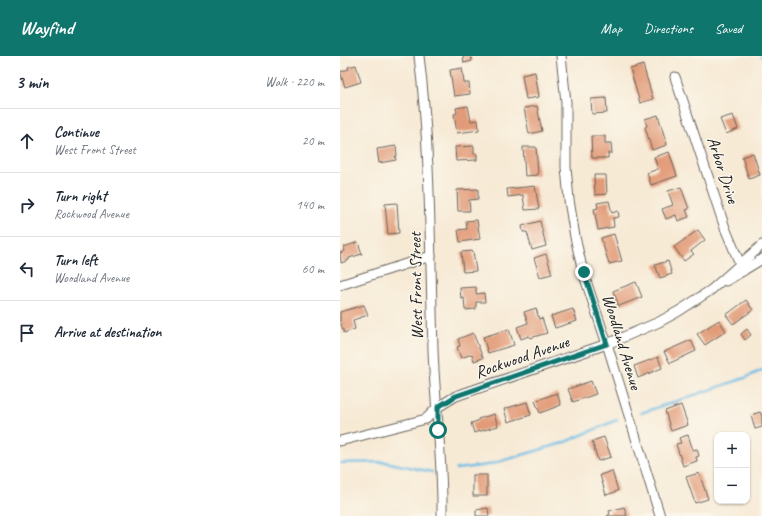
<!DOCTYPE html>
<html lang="en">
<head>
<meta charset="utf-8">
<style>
	body { margin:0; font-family:Caveat,sans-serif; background:#f6f6f7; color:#1f2937 }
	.controls { position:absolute; right:12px; bottom:12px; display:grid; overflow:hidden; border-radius:8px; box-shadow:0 1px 3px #0004 }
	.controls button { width:36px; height:36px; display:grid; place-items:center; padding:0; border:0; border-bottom:1px solid #e0e1e3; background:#fff; color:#1f2937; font:20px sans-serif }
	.stop { position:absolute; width:12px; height:12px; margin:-9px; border:3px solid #0f766e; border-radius:50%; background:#fff }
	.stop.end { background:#0f766e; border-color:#fff; box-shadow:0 1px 4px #0008 }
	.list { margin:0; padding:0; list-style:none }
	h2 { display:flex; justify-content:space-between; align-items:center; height:52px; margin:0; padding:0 16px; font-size:17px }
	h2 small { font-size:13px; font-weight:400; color:#747a83 }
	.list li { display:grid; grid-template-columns:26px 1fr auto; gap:12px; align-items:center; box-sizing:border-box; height:64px; padding:0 16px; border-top:1px solid #e0e1e3 }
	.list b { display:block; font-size:15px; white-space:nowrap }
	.list p { margin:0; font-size:13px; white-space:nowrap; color:#747a83 }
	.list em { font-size:13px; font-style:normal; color:#747a83 }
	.icon { flex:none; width:22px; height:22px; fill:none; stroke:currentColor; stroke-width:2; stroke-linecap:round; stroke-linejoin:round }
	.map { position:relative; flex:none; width:422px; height:460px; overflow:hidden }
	header { display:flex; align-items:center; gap:24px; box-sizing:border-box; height:56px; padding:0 20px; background:#0f766e; color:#fff }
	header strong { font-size:19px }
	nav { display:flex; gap:22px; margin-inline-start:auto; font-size:14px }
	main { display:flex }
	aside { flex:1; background:#fff }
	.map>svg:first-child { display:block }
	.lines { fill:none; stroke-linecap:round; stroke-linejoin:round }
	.stream { stroke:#69bbe4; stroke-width:2.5 }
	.building { fill:#e29b78 }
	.minor-casing { stroke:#69645d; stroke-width:11 }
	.minor { stroke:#fff; stroke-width:9 }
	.route { stroke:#0f766e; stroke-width:5 }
	.labels { text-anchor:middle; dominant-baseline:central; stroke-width:3; stroke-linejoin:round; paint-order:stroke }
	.street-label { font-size:17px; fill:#1c1c1c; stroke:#fbf7ec }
</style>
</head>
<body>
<header>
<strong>Wayfind</strong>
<nav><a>Map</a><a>Directions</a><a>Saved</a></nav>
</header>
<main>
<aside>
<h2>3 min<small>Walk · 220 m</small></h2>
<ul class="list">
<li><svg class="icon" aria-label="ahead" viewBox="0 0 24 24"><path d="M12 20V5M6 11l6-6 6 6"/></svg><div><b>Continue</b><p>West Front Street</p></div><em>20 m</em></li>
<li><svg class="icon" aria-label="right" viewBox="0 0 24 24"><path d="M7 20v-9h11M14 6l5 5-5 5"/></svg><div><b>Turn right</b><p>Rockwood Avenue</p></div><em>140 m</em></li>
<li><svg class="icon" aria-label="left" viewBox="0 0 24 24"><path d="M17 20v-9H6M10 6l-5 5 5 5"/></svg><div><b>Turn left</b><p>Woodland Avenue</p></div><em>60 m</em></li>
<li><svg class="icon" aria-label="arrive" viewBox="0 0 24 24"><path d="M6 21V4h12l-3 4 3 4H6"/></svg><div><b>Arrive at destination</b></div></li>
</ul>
</aside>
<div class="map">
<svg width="422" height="460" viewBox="0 0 422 460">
	<rect width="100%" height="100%" fill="#fbf7ec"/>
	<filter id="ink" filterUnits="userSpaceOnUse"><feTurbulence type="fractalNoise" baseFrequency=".025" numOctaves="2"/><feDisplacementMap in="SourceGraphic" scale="8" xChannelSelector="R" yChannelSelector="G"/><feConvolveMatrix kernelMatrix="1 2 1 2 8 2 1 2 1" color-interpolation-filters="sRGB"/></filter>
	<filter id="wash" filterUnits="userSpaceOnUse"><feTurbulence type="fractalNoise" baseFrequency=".012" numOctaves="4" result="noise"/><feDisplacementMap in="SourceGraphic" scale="16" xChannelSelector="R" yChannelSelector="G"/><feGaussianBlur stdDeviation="0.9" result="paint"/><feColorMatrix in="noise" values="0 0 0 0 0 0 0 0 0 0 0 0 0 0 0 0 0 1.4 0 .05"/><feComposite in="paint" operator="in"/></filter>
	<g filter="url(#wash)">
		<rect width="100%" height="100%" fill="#f7ead5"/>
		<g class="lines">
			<!-- stream -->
			<g class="stream">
				<polyline points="421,0 422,1"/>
				<polyline points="301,357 405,322 422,314"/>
				<polyline points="0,407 45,406 92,416"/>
				<polyline points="116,413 148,409 223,387 277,364"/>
			</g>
		</g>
		<g id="blocks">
			<!-- building -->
			<g class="building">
				<polygon points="123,0 131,0 132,5 124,7"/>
				<polygon points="16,9 21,26 5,31 0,16 9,13 8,11"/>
				<polygon points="303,9 313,43 300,47 290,13"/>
				<polygon points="122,12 124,27 129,27 130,38 114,40 110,14"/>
				<polygon points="195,16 199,41 186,43 182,19"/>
				<polygon points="266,42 267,57 252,58 251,43"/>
				<polygon points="128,50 131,65 138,64 139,74 117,77 114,58 117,57 116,52"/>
				<polygon points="197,50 202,75 189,78 184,52"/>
				<polygon points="318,59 327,89 312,94 305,71 307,70 305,63"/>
				<polygon points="393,59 398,73 386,78 380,63"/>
				<polygon points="251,80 265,80 265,87 271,87 272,97 268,97 268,102 252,102"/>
				<polygon points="56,90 57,100 55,100 56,104 39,107 37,93"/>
				<polygon points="134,90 134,98 137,98 137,104 116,105 115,91"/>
				<polygon points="183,91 196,91 198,119 185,120"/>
				<polygon points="329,96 337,120 311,129 307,117 318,113 314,101"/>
				<polygon points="413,97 420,119 409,123 402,101"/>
				<polygon points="254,119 266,119 267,138 255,139"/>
				<polygon points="195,130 199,153 185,154 183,139 168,141 167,133"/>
				<polygon points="341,131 349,153 346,154 349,161 338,165 336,159 326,163 322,153 333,149 328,135"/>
				<polygon points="138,133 138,143 129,144 130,155 118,155 117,134"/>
				<polygon points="269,145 272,157 278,155 279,161 273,162 274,171 258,174 254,153 258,152 257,147"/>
				<polygon points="57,147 59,177 48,178 45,148"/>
				<polygon points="137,164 140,183 120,186 118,174 127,173 126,165"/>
				<polygon points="200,165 206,190 192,194 187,176 183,176 182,170"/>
				<polygon points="358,174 365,184 351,195 354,198 344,205 334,191"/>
				<polygon points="274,178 282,205 269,208 261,182"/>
				<polygon points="18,186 22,198 9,202 9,204 1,207 0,197 5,195 4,191"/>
				<polygon points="133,195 136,215 123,216 121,196"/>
				<polygon points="206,198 212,218 200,221 194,202"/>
				<polygon points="328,205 332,218 320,222 315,209"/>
				<polygon points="296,226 302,241 279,250 273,235"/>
				<polygon points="136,231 136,238 144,237 145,246 136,246 136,253 125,254 124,242 121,243 120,232"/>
				<polygon points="406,244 413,254 393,268 386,259"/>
				<polygon points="24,249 28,259 13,264 15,273 4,277 0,265 0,256"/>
				<polygon points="196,252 199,263 202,262 207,277 190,282 189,280 181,283 177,271 188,267 184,256"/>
				<polygon points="233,253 237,265 215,272 211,260"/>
				<polygon points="379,264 386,275 365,289 357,278"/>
				<polygon points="169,273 174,289 148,297 143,281"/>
				<polygon points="407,273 411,279 405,284 401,278"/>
				<polygon points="133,277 143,302 134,305 132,298 121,302 117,291 120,290 118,283"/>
				<polygon points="351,284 356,295 330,307 324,296"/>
				<polygon points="318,301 322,312 298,322 294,310"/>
				<polygon points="251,325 256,338 233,346 228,333"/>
				<polygon points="217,337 221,349 200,357 195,345"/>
				<polygon points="187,346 191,359 168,366 164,353"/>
				<polygon points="341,349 348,369 331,375 325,355"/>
				<polygon points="420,356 422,360 422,371 415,373 411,359"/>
				<polygon points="154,358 158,370 134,377 131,367 138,365 138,363"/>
				<polygon points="348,379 353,394 357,393 359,400 356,401 357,405 343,410 336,388 341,387 339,382"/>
				<polygon points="264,381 271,401 258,405 252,385"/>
				<polygon points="272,415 278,435 266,439 260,419"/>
				<polygon points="359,417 368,443 355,447 346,421"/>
				<rect x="133" y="419" width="14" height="21"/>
				<polygon points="284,451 287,460 267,460 270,458 269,455"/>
				<polygon points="148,452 149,460 136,460 136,454"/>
			</g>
		</g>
	</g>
	<g filter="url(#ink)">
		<use href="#blocks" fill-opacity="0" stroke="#69645d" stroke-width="1"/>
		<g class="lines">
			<defs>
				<g id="minor">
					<path d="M79,0c12,97 11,196 14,294 2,55 10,110 9,166"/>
					<polyline points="221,0 226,46 226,111 229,144 235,181 243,216 267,288 320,460"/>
					<polyline points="335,21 385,172 403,215"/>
					<polyline points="386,225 422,203"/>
					<polyline points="0,229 91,200"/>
					<polyline points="0,385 86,363 98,351 116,340 267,288 319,266 339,255 371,234 422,189"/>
				</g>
			</defs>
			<!-- minor casing -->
			<use href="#minor" class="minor-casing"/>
			<!-- minor -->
			<use href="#minor" class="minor"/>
		</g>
	</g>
	<g class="lines" filter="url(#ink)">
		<!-- route -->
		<polyline class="route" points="98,374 98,351 116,340 267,288 244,216"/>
	</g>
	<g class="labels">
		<!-- street labels -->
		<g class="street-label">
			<text transform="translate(383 114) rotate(72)">Arbor Drive</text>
			<text transform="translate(76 230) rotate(-91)">West Front Street</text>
			<text transform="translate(282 286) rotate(73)">Woodland Avenue</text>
			<text transform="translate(182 301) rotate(-19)">Rockwood Avenue</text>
		</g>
	</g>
</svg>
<div class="controls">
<button>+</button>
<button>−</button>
</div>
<div class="stop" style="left:98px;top:374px"></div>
<div class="stop end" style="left:244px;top:216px"></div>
</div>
</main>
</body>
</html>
